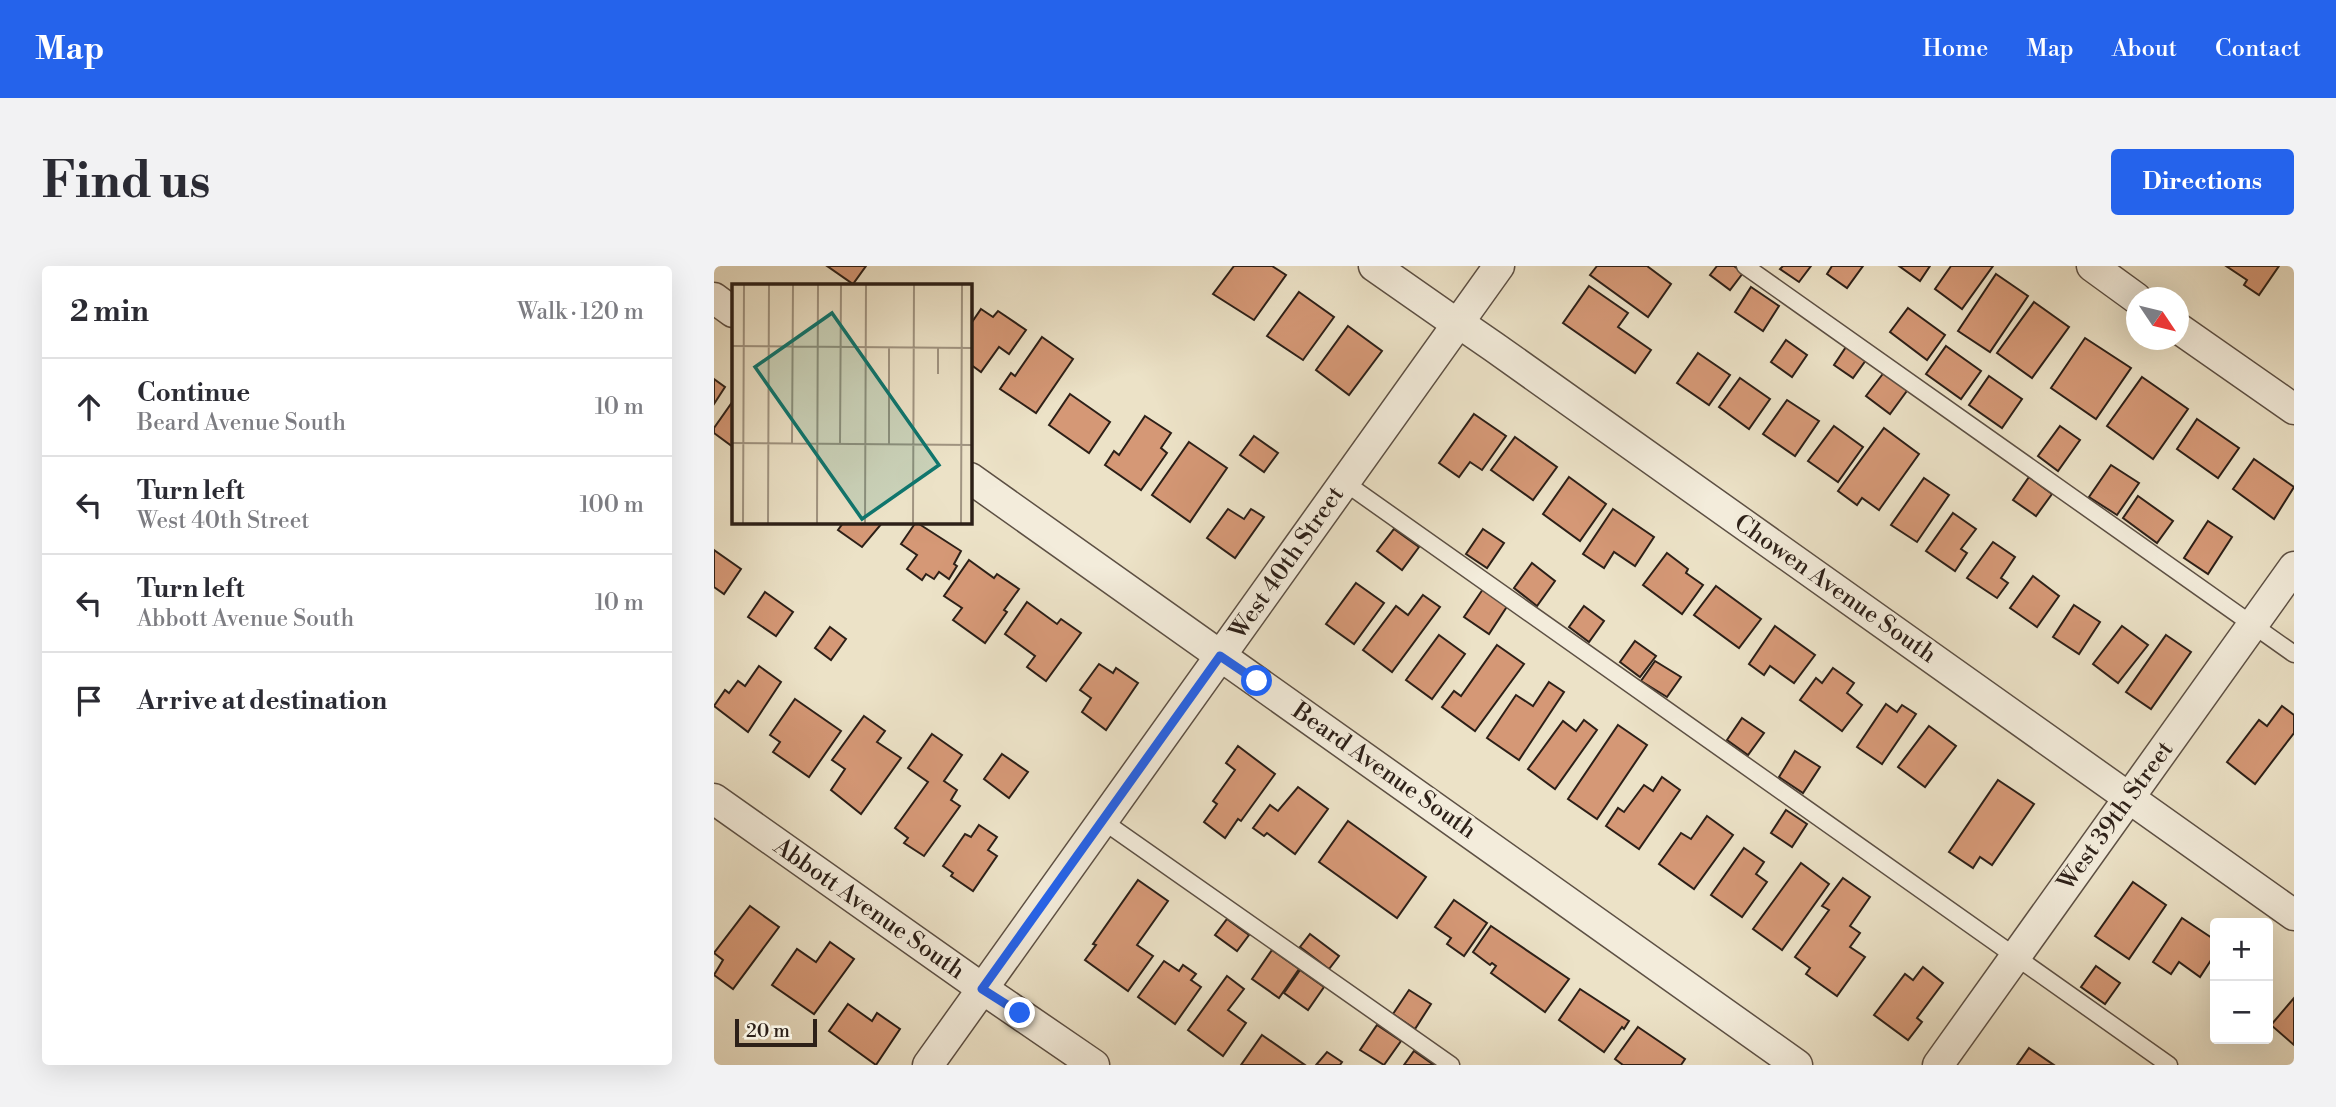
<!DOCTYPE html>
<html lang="en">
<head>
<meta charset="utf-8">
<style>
	body { margin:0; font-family:"Libre Bodoni",serif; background:#f2f2f3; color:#2b2b33 }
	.controls { position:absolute; right:21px; bottom:21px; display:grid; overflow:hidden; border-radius:7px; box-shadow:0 7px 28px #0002 }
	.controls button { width:63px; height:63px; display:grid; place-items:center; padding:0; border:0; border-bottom:2px solid #e1e1e2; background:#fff; color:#2b2b33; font:35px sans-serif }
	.compass { position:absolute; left:1412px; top:21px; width:63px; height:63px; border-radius:50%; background:#fff; box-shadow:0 7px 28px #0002; rotate:125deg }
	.scale { position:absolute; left:21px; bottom:18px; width:82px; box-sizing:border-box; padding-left:7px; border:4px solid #2d2018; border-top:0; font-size:19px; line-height:24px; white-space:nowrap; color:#2d2018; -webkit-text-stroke:5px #f3ecdb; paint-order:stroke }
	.stop { position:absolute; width:21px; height:21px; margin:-16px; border:5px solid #2563eb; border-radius:50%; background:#fff }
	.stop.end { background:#2563eb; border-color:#fff; box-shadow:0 2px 7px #0008 }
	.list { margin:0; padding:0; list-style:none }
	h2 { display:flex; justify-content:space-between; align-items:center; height:91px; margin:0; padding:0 28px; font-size:30px }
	h2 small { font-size:23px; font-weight:400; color:#7c7c81 }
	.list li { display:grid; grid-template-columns:46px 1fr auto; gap:21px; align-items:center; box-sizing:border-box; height:98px; padding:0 28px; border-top:2px solid #e1e1e2 }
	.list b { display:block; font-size:26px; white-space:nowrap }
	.list p { margin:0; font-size:23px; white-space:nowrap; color:#7c7c81 }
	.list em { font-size:23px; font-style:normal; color:#7c7c81 }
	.icon { flex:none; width:38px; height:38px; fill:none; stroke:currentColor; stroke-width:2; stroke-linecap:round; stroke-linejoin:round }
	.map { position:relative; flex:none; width:1580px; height:799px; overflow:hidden; border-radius:7px }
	header { display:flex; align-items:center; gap:42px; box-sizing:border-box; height:98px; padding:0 35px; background:#2563eb; color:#fff }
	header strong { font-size:33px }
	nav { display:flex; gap:38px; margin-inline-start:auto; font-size:24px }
	.intro { display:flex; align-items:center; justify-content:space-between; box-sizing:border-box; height:168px; padding:0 42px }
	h1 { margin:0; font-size:49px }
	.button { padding:18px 32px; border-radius:7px; background:#2563eb; color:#fff; font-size:24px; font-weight:700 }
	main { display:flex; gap:42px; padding:0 42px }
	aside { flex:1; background:#fff; border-radius:7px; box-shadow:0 7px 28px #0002 }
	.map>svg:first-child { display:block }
	.building { fill:#d59876; stroke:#2d2018; stroke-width:2 }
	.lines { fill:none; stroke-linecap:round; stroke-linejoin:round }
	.lane-casing { stroke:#5d5044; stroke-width:19 }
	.street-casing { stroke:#5d5044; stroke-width:33 }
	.lane { stroke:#f3ecdb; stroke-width:16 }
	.street { stroke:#f3ecdb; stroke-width:30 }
	.route { stroke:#2563eb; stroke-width:9 }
	.labels { text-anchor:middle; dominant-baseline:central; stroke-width:6; stroke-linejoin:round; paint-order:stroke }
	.street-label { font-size:24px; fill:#2d2018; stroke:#f3ecdb }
	.inset-road { fill:none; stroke:#a09481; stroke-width:2 }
	.view { fill:#0f766e; fill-opacity:0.15; stroke:#0f766e; stroke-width:3.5 }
	.inset-edge { fill:none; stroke:#2d2018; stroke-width:3.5 }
</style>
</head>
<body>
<header>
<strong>Map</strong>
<nav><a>Home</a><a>Map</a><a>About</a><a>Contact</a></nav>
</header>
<div class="intro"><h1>Find us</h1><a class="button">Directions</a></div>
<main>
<aside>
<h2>2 min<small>Walk · 120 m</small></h2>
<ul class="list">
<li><svg class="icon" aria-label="ahead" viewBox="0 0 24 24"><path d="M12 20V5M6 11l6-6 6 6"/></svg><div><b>Continue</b><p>Beard Avenue South</p></div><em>10 m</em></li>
<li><svg class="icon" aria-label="left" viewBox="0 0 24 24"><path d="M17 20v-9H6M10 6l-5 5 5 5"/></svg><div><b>Turn left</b><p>West 40th Street</p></div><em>100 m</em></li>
<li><svg class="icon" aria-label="left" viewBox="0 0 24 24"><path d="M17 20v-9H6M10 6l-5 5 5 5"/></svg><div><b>Turn left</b><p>Abbott Avenue South</p></div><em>10 m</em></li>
<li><svg class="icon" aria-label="arrive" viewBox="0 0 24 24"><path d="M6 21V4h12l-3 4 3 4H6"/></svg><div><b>Arrive at destination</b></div></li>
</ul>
</aside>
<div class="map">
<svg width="1580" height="799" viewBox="0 0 1580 799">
	<rect width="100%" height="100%" fill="#ece2c7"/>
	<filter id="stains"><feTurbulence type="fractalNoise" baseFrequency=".00286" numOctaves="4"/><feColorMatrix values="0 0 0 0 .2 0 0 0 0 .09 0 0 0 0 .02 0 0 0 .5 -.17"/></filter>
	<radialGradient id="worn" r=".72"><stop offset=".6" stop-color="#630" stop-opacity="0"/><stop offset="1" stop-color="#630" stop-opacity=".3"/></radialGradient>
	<!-- building -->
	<g class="building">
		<polygon points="113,0 152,0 139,18"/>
		<polygon points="520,0 558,0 572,9 540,54 499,28"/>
		<polygon points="883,0 933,0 957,18 934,51 876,9"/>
		<polygon points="1003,0 1020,0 1029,7 1016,24 996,9"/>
		<polygon points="1069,0 1097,0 1085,16 1066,3"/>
		<polygon points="1118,0 1149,0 1133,22 1113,8"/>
		<polygon points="1185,0 1216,0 1206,15"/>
		<polygon points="1237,0 1279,0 1248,43 1221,23"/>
		<polygon points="1512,0 1565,0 1545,29 1530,19 1533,14"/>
		<polygon points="1282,8 1314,30 1276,86 1244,65"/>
		<polygon points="875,20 914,47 904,61 937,84 921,107 849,57"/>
		<polygon points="1037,21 1065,40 1049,65 1021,46"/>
		<polygon points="585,26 620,51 589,94 553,70"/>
		<polygon points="1320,36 1355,61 1318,112 1283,87"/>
		<polygon points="1194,42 1231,69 1213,94 1176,66"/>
		<polygon points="267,43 279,51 284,45 312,64 295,88 285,81 267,106 256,98 256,59"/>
		<polygon points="634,60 668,85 635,129 602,104"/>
		<polygon points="328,71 359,93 322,147 286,123 297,107 301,110"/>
		<polygon points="1371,72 1417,102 1382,153 1337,122"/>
		<polygon points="1072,74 1093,89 1078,111 1057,96"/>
		<polygon points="1232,80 1267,105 1247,133 1212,108"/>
		<polygon points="1132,81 1152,94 1139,112 1120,99"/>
		<polygon points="984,87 1016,109 995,139 963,117"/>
		<polygon points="1171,105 1195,122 1176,148 1152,130"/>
		<polygon points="1275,110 1308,133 1288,162 1255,139"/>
		<polygon points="1428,111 1474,143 1439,193 1393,160"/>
		<polygon points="1026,112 1056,133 1035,163 1005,141"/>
		<polygon points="0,113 11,121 0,138"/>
		<polygon points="356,128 396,156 375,187 335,159"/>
		<polygon points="1073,134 1105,155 1081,190 1049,168"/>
		<polygon points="19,135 19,181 0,167 0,162"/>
		<polygon points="760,148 792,170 768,204 756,196 745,211 725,197"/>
		<polygon points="431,150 457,167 447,182 453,187 427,224 391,199 400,185 405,189"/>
		<polygon points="1483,153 1525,182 1504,212 1463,183"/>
		<polygon points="1120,160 1149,181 1124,216 1094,195"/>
		<polygon points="1346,160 1366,174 1344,205 1324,190"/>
		<polygon points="1170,162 1205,188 1165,244 1148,232 1143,239 1124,225"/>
		<polygon points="540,170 564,187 550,206 526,189"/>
		<polygon points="801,171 843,201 819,234 777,204"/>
		<polygon points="475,176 513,202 476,256 438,229"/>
		<polygon points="1540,193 1580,221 1560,253 1519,223"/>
		<polygon points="1397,199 1425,217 1403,249 1375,231"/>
		<polygon points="855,211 892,238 866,275 829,248"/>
		<polygon points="1315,211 1338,228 1322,250 1299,234"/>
		<polygon points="1210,212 1235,229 1203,276 1177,259"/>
		<polygon points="1424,230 1459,255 1443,277 1409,252"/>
		<polygon points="514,243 530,253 537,243 550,251 521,292 493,272"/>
		<polygon points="899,243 940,271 921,300 900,286 890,302 869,288"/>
		<polygon points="1239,247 1262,263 1247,283 1253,287 1241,305 1212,285"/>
		<polygon points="1494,255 1518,271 1494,308 1470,292"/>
		<polygon points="127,256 169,256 148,281 124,264 129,257"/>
		<polygon points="202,256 247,285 240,298 243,300 235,313 225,306 220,313 212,308 208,314 193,303 203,289 187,278"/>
		<polygon points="680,263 705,281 688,304 663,285"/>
		<polygon points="769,263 790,277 773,302 752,288"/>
		<polygon points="1279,276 1301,291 1287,312 1294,317 1283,332 1253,312"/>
		<polygon points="0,284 27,303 10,328 0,321"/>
		<polygon points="953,287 974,303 972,307 989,319 968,348 929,319"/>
		<polygon points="255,294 280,312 283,308 305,323 290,344 293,346 271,377 239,354 248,342 230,330"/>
		<polygon points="818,297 841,315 823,340 800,322"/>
		<polygon points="1319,310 1345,330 1323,361 1296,342"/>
		<polygon points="642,317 670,337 640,378 612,358"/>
		<polygon points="1002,320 1047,353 1025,382 980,349"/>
		<polygon points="769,323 794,339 775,368 750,351"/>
		<polygon points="51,326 79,346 62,370 34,351"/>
		<polygon points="709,329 726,341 678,406 649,384 682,340 694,349"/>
		<polygon points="313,336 343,358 347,353 367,367 332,415 313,401 321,390 291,368"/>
		<polygon points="1360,339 1386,356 1365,388 1339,371"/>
		<polygon points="870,340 890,355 875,376 855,361"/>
		<polygon points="1061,360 1101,389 1080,417 1056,400 1050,409 1035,398"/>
		<polygon points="1408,360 1434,379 1404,417 1379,398"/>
		<polygon points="116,361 132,373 117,394 101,382"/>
		<polygon points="725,369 751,388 718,433 692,414"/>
		<polygon points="1452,369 1477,386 1437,443 1412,426"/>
		<polygon points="921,375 942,390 926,411 906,396"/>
		<polygon points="783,379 810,398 761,465 728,441 740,425 747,430"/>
		<polygon points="941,395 967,411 953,431 927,415"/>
		<polygon points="385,398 399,407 402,402 424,417 392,464 368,446 377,432 366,424"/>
		<polygon points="45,400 67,416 34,466 0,440 11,424 15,427 24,415 31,420"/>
		<polygon points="1119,402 1140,417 1133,427 1148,439 1128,465 1086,434 1102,412 1108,417"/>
		<polygon points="835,416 850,426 805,494 773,472 802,429 819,440"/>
		<polygon points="81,433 127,465 95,511 59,486 66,476 56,469"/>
		<polygon points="1172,438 1183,446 1188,439 1202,448 1168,498 1143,481"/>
		<polygon points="1568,440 1580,449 1580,467 1541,518 1513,496 1545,454 1553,460"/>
		<polygon points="150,450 171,465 163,476 187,492 147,548 117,524 131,503 118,494"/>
		<polygon points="1028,452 1050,467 1034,489 1013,474"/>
		<polygon points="870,454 883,464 841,523 814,503 849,455 862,465"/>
		<polygon points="904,459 933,479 883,553 854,533"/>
		<polygon points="1215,460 1242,480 1211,521 1184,501"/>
		<polygon points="218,468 248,489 230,515 243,524 237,534 246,540 210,590 190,577 194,572 181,562 214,516 194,502"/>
		<polygon points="524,480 561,508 527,555 524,553 511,572 490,556 503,538 499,535 521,504 512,497"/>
		<polygon points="1081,485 1106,501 1089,527 1065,511"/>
		<polygon points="288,488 314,506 295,532 270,513"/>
		<polygon points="948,511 966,524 925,583 892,560 904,542 910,546 930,519 939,525"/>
		<polygon points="1284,514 1320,538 1278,599 1266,591 1259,602 1235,586"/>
		<polygon points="584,521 614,543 581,588 553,567 550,570 539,562 556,539 564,545"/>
		<polygon points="1072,544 1093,558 1078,581 1057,567"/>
		<polygon points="993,550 1019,569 980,623 945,598 967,567 977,573"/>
		<polygon points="634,555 712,611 683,652 605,596"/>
		<polygon points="265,559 283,571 274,584 283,590 259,625 237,610 239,607 229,600 251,568 257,571"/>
		<polygon points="1030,582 1050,596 1042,608 1053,616 1028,651 997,629"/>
		<polygon points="1087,597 1115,618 1068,684 1039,663"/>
		<polygon points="1129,612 1156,631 1136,660 1146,667 1136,681 1151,691 1123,730 1092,708 1096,702 1081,691 1115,644 1108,640"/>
		<polygon points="424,614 454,635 423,679 439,690 414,725 371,694 382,679 379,678"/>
		<polygon points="1419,616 1452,639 1415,693 1381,670"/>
		<polygon points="740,634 773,657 750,690 733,678 737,672 721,661"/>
		<polygon points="36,640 65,661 19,723 0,709 9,694 0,687"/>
		<polygon points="1468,652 1501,674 1501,688 1486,711 1465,696 1457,708 1439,696"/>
		<polygon points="513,653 535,669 523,685 501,669"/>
		<polygon points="777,660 855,713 831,746 777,707 782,700 778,697 776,699 759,686"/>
		<polygon points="596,668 625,690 615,703 586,681"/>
		<polygon points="116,676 140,693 100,748 58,719 83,683 102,696"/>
		<polygon points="558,684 585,703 565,732 538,713"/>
		<polygon points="450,695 465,705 469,699 482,708 477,714 487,721 461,758 424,731"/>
		<polygon points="1382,700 1406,717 1391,738 1367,721"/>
		<polygon points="1209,701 1229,717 1203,752 1208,756 1194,774 1160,749 1191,708 1199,714"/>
		<polygon points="586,704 610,721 594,744 570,727"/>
		<polygon points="513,710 530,723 514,744 532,757 509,790 474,764"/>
		<polygon points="866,723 915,755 910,763 908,761 890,786 845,754"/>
		<polygon points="695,724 717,738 701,763 679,748"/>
		<polygon points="1580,732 1580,779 1557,759"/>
		<polygon points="134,738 158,755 163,747 186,763 162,799 115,765"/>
		<polygon points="663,759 687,775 670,799 646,784"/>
		<polygon points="924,761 971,793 967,799 909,799 901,793"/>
		<polygon points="548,769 591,799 527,799"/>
		<polygon points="1315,782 1340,799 1303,799"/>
		<polygon points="700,785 720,799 690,799"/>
		<polygon points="613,786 628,796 626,799 602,799"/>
	</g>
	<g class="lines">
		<defs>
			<g id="lane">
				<polyline points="1031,0 1580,388"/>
				<polyline points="630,216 1455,799"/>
				<polyline points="389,555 737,799"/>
			</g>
			<g id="street">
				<polyline points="660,0 743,58 751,61 780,81 1580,649"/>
				<polyline points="1378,0 1422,32"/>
				<polyline points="0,32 19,46"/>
				<polyline points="1464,62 1580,143"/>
				<polyline points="256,212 1083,799"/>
				<polyline points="0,533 269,723 380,799"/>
				<polyline points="214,799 785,0"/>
				<polyline points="1224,799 1580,301"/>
			</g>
		</defs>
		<!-- lane casing -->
		<use href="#lane" class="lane-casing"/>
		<!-- street casing -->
		<use href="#street" class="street-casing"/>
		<!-- lane -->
		<use href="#lane" class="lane"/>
		<!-- street -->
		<use href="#street" class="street"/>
	</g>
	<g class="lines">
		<!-- route -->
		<polyline class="route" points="306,747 268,723 506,390 543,415"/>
	</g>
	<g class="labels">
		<!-- street labels -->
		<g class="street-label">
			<text transform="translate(573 297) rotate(-55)">West 40th Street</text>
			<text transform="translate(1121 323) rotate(35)">Chowen Avenue South</text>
			<text transform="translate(670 505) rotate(35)">Beard Avenue South</text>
			<text transform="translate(1402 550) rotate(-54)">West 39th Street</text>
			<text transform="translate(155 643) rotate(35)">Abbott Avenue South</text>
		</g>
	</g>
	<!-- overview -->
	<g transform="translate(18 18)">
		<rect width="240" height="240" fill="#ece2c7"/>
		<path class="inset-road" d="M0,62l240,2M206,64v26M0,159l240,2M60,159l1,-159M108,160l1,-160M157,160v-96M11,240l1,-240M36,240l1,-240M85,240l1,-240M133,240l1,-240M181,240l1,-240M229,240l1,-240"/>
		<path class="view" d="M100,29l107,152 -77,54 -107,-152z"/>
		<rect width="240" height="240" class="inset-edge"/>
	</g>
	<rect width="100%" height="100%" filter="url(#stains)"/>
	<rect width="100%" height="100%" fill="url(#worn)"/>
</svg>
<div class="controls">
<button>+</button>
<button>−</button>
</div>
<svg class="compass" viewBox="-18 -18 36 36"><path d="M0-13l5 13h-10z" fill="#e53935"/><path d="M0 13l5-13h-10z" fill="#7c7c81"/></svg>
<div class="scale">20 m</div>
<div class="stop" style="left:543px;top:415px"></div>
<div class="stop end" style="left:306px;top:747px"></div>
</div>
</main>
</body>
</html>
